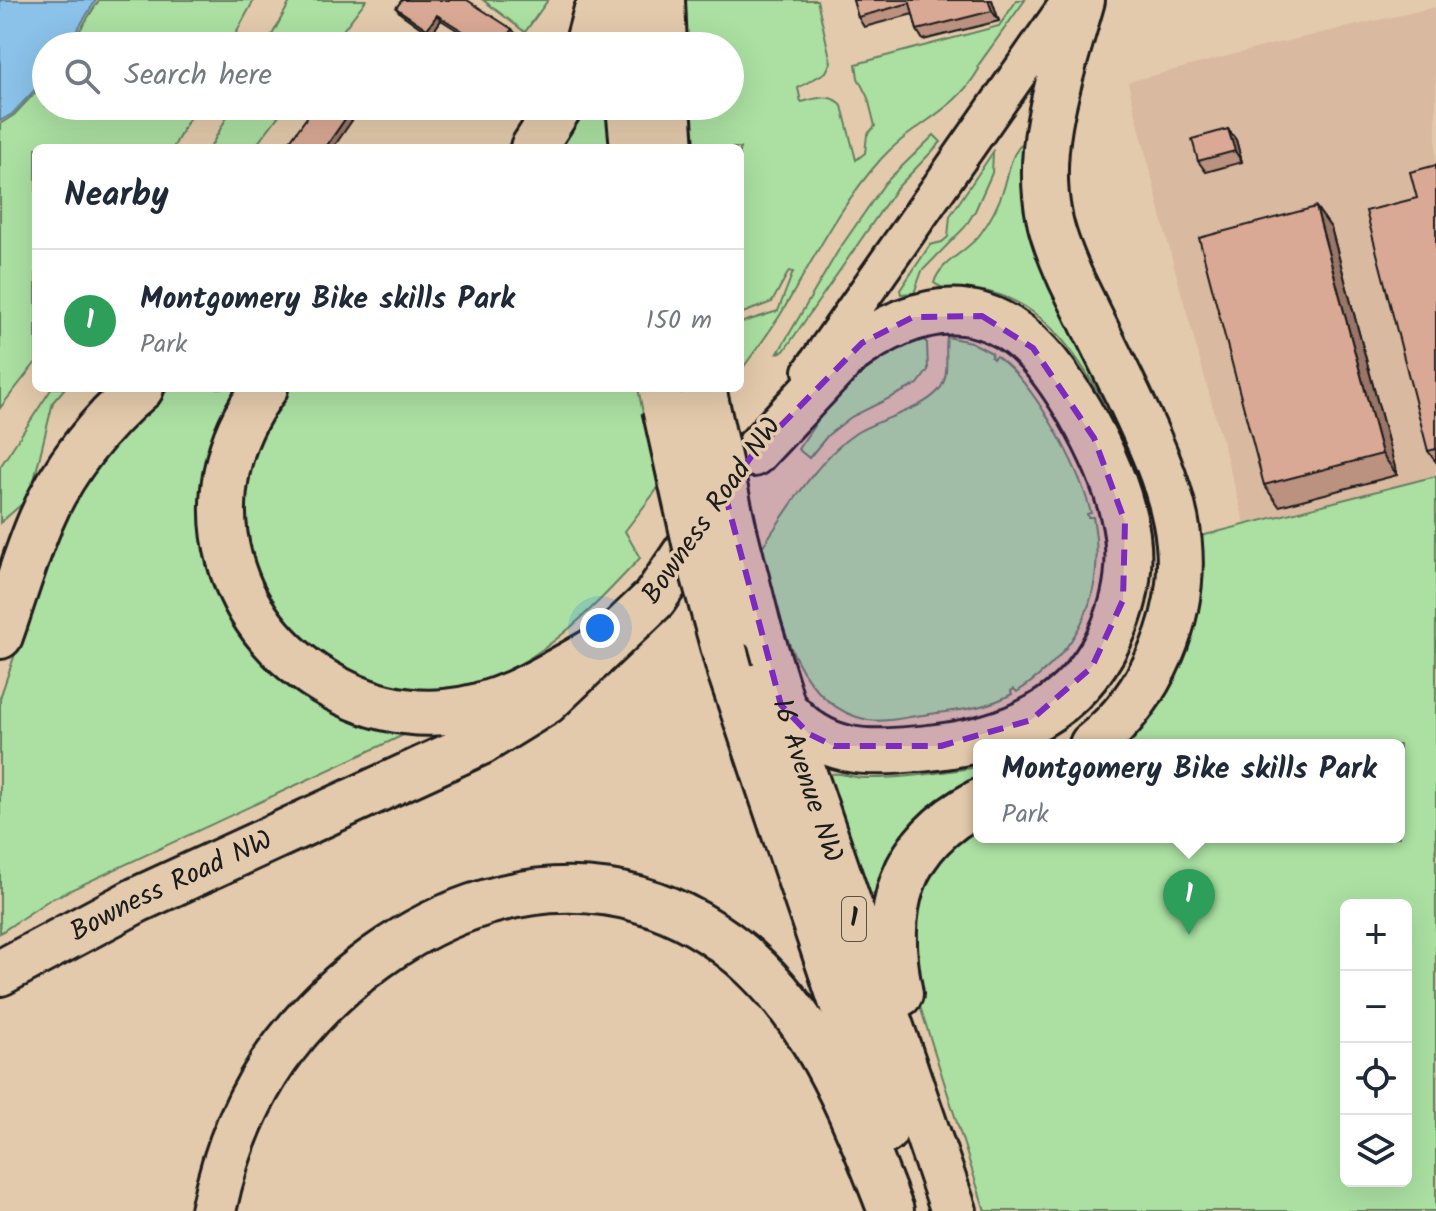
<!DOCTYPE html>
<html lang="en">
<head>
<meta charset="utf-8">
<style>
	body { margin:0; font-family:Kalam,sans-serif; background:#f6f6f7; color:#1f2937 }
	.controls { position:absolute; right:24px; bottom:24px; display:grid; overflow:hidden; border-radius:12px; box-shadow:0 8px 32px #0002 }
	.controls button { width:72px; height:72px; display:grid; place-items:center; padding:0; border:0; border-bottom:2px solid #e0e1e3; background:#fff; color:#1f2937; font:40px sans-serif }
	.you { position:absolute; left:600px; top:628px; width:28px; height:28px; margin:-20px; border:6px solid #fff; border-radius:50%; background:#1a73e8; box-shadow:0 0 0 12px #1a73e833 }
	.badge { display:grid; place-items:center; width:52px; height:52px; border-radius:50%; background:#1c1c1c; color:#fff; font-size:26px; font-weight:700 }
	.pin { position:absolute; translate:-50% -66px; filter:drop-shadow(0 2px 4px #0008) }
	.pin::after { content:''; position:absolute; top:42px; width:28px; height:24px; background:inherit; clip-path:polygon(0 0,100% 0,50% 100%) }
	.popup { position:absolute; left:973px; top:739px; width:432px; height:104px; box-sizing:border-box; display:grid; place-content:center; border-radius:12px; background:#fff; filter:drop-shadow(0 2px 6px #0005); font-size:26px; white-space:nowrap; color:#747a83 }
	.popup b { font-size:30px; color:#1f2937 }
	.popup::after { content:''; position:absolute; left:50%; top:100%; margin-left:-16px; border:16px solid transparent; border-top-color:#fff }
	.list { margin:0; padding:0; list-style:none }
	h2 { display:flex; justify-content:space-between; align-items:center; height:104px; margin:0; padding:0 32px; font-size:34px }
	h2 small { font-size:26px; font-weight:400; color:#747a83 }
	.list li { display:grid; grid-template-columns:52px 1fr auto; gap:24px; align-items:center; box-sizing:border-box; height:144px; padding:0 32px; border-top:2px solid #e0e1e3 }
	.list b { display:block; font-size:30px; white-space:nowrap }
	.list p { margin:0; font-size:26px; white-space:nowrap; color:#747a83 }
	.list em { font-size:26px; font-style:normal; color:#747a83 }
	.icon { flex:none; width:44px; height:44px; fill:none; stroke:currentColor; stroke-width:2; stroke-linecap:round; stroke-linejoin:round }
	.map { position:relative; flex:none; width:1436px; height:1211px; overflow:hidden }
	.search { position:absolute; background:#fff; box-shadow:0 8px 32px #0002; left:32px; top:32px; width:712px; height:88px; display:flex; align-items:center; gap:20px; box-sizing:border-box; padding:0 28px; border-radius:44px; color:#747a83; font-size:30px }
	.panel { position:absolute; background:#fff; box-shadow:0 8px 32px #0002; left:32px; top:144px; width:712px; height:248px; border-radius:12px }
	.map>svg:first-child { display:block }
	.built { fill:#d9b9a0 }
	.green { fill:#abe0a2; stroke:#647e5f; stroke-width:2; fill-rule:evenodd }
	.water { fill:#8bc2e9; stroke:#5f8097; stroke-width:2 }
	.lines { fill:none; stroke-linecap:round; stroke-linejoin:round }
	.minor-casing { stroke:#1c1c1c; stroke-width:40 }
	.major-casing { stroke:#1c1c1c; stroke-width:50 }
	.highway-casing { stroke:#1c1c1c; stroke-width:50 }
	.minor { stroke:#e4caac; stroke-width:34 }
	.major { stroke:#e4caac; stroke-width:44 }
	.highway { stroke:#e4caac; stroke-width:44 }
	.highway-bridge-casing { stroke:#1c1c1c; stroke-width:50; stroke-linecap:butt }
	.highway-bridge { stroke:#e4caac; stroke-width:44 }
	.wall { fill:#bb9180; stroke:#1c1c1c; stroke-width:2 }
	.shaded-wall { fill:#997668; stroke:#1c1c1c; stroke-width:2 }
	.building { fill:#daa995; stroke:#1c1c1c; stroke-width:2 }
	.marked { fill:#7b2cbf; fill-opacity:0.2; stroke:#7b2cbf; stroke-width:6; stroke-dasharray:16 10; stroke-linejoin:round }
	.labels { text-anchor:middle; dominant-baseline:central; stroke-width:7; stroke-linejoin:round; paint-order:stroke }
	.shield { fill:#e4caac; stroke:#585047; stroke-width:2 }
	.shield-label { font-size:26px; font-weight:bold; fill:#1c1c1c }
	.street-label { font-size:28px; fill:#1c1c1c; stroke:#e4caac }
</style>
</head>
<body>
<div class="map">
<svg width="1436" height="1211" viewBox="0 0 1436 1211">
	<rect width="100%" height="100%" fill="#e4caac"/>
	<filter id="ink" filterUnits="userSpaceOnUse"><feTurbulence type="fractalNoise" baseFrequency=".0125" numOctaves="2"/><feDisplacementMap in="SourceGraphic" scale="16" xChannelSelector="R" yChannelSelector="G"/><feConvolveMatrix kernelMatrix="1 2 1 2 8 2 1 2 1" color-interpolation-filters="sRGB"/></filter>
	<g filter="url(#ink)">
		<!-- built -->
		<polygon class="built" points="1436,7 1436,476 1245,524 1171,255 1128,82 1274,44"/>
		<!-- green -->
		<g class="green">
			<polygon points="99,0 254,0 229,46 70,46"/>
			<polygon points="291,0 366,0 331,46 266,46"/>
			<polygon points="483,0 548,0 525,32"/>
			<path d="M682,0h135l14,62 -5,10 -28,16 3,14c14,-3 30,-10 41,4l14,54 9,-7 2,-18 8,-9 -7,-28 -10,-20 -2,-14 143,-38 18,-26h8l-48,67 2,2c-24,43 -67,55 -98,90 -41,46 -68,101 -99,153 -12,20 -28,40 -42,60v-49l38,-12 15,-39 -4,-1 -17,31 -32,12v-166h-49l-3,-42h42v-60h-46z"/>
			<polygon points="46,81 46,106 196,106 173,148 36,148 36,362 0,408 0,124 14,115"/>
			<polygon points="233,106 286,106 254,148 210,148"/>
			<polygon points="583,106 609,106 612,148 556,148"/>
			<polygon points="934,135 941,142 896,189 784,351 778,353 838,251 885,183"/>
			<path d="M1024,142v33l83,226 -3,1c-27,-47 -59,-97 -115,-110 -17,-4 -42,1 -55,-9 6,-22 34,-31 47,-50 9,-12 18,-30 23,-45 5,-16 6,-34 20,-46z"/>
			<polygon points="993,152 992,173 975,211 965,227 922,271 914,293 901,294 900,290 930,245 942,242 948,237 950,216"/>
			<polygon points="921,337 927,343 928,370 918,384 851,417 828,435 809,458 798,449 848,377 862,362"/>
			<path d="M947,337l24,5 21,11 -1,4 2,2 3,-3c39,27 83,111 95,157l-4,1 1,3h5c14,76 -12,133 -76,175l-3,-3 -3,2 1,3c-29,16 -57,16 -89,21 -17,2 -38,8 -55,5 -75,-15 -91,-110 -106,-173 26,-37 56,-89 94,-114 24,-15 65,-22 83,-43 12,-15 5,-35 8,-53z"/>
			<polygon points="52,388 65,388 53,402 30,497 0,523 0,467"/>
			<path d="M170,388h68c-15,27 -27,54 -33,85 -3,12 -1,25 -1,37 1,72 34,143 96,182 33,21 71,30 108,41l-359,167 -49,33v-235l55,-161 14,-31 39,-57z"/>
			<path d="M286,388h352l20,100 -33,43 15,27c-47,50 -100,108 -169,127 -83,22 -178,-22 -213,-101 -16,-36 -16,-88 -9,-126 3,-17 28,-53 37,-70z"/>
			<path d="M1436,476v735h-451l-66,-208 -11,-74 24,-64 32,-31 15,-9v12h420v-92h-278l76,-208zM1346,905h60v276h-60z"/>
			<path d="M979,767v16l-89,75 -15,35 -8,2 -41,-120c11,-4 25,2 37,3 39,1 78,-6 116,-11z"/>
		</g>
		<!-- water -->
		<polygon class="water" points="0,0 96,0 67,46 46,46 46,78 12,114 0,121"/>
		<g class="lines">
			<defs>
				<polyline id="minor" points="811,371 1070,0"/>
				<g id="major">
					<path id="s1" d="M0,973l137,-73 344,-158 65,-40 108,-103 57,-84"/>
				</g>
				<g id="highway">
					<polyline points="624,0 625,46"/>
					<polyline points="662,0 664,46"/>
					<path d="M1082,0c-19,69 -48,143 -33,216 4,22 13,43 22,63 19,39 38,78 57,116 42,89 74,160 33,258 -15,35 -39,68 -69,92"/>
					<polyline points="587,46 596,13 605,0"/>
					<polyline points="629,106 633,148"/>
					<polyline points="668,106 671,148"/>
					<polyline points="533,148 560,106"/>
					<path d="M265,388c-81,106 -40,250 80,305 31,15 65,22 100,19 59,-5 110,-40 161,-68"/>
					<path d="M753,454l94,-100c38,-28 87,-53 135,-38 45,14 74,56 97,95 22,38 42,80 48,124 9,70 -27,145 -88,181 -33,19 -72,28 -110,32 -62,6 -105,10 -148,-43"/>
					<path id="s2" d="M758,626l41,133 155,452"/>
					<path d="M0,636c14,-39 25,-79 41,-116 21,-50 59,-98 100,-132"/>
					<polyline points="730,671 885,1131"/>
					<path d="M900,994c-17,-85 -2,-150 79,-192"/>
					<path d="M213,1211c12,-59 35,-117 72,-165 104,-134 288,-215 440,-104 88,64 128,171 166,269"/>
				</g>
			</defs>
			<!-- minor casing -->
			<use href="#minor" class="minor-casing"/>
			<!-- major casing -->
			<use href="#major" class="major-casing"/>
			<!-- highway casing -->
			<use href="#highway" class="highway-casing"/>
			<!-- minor -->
			<use href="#minor" class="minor"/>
			<!-- major -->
			<use href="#major" class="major"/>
			<!-- highway -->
			<use href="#highway" class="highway"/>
			<defs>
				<g id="highway-bridge">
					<polyline points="703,388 734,531 758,626"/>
					<polyline points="665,408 696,547 730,671"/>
				</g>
			</defs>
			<!-- highway-bridge casing -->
			<use href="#highway-bridge" class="highway-bridge-casing"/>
			<!-- highway-bridge -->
			<use href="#highway-bridge" class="highway-bridge"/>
		</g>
		<!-- wall -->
		<g class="wall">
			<polygon points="402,0 516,34 508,46 482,46 441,20 431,35 400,13 396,8"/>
			<polygon points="853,0 992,0 999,21 923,40 917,30 913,14 864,27 858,17"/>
			<polygon points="1228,129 1236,140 1242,162 1206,172 1198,161"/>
			<polygon points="1436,165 1436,462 1428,451 1417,198"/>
			<polygon points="1316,207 1331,228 1397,475 1279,506 1264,485"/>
		</g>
		<!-- shaded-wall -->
		<g class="shaded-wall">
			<polygon points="988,0 992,0 999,21 992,11"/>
			<polygon points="437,15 441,20 431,35 427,29"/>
			<polygon points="512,29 516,34 508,46 501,46"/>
			<polygon points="354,106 362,106 333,148 325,148"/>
			<polygon points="1228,129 1236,140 1242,162 1235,151"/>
			<polygon points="1316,207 1331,228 1397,475 1382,454"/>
		</g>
		<!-- building -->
		<g class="building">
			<polygon points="402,0 467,0 512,29 501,46 487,46 437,15 427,29 396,8"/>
			<polygon points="853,0 988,0 992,11 917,30 910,3 858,17"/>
			<polygon points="353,36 369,46 346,46"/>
			<polygon points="315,106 354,106 325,148 282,148 285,143 287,145"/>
			<polygon points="1228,129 1235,151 1198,161 1192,139"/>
			<polygon points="1436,165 1436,449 1428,451 1366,211 1417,198 1410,172"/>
			<polygon points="1316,207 1382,454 1264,485 1199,238"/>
		</g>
	</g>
	<!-- marked area -->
	<path class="marked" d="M982,316l51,32 61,90 31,84 -2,78 -31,67 -61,53 -90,26h-107l-25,-12 -28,-29 -56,-211 28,-40 109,-111 51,-26z"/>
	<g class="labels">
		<!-- shield labels -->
		<rect class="shield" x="842" y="897" width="24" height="44" rx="6"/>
		<g class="shield-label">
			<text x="854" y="919">1</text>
		</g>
		<!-- street labels -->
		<g class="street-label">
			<text transform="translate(712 511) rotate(-55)">Bowness Road NW</text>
			<text stroke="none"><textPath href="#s2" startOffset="162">16 Avenue NW</textPath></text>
			<text stroke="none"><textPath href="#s1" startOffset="192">Bowness Road NW</textPath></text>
		</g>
	</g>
</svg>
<div class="controls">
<button>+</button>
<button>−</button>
<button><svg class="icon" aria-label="locate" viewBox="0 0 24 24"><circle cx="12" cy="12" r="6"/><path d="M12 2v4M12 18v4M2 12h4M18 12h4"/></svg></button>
<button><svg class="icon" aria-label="layers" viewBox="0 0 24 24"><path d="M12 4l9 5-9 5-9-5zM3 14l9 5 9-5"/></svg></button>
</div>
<div class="you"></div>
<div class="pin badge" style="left:1189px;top:935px;background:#2e9e5b">1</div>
<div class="popup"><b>Montgomery Bike skills Park</b>Park</div>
<div class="search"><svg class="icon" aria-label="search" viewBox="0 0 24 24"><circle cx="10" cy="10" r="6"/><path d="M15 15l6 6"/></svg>Search here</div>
<section class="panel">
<h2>Nearby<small></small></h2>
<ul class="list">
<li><span class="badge" style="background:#2e9e5b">1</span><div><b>Montgomery Bike skills Park</b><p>Park</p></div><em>150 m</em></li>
</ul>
</section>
</div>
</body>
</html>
